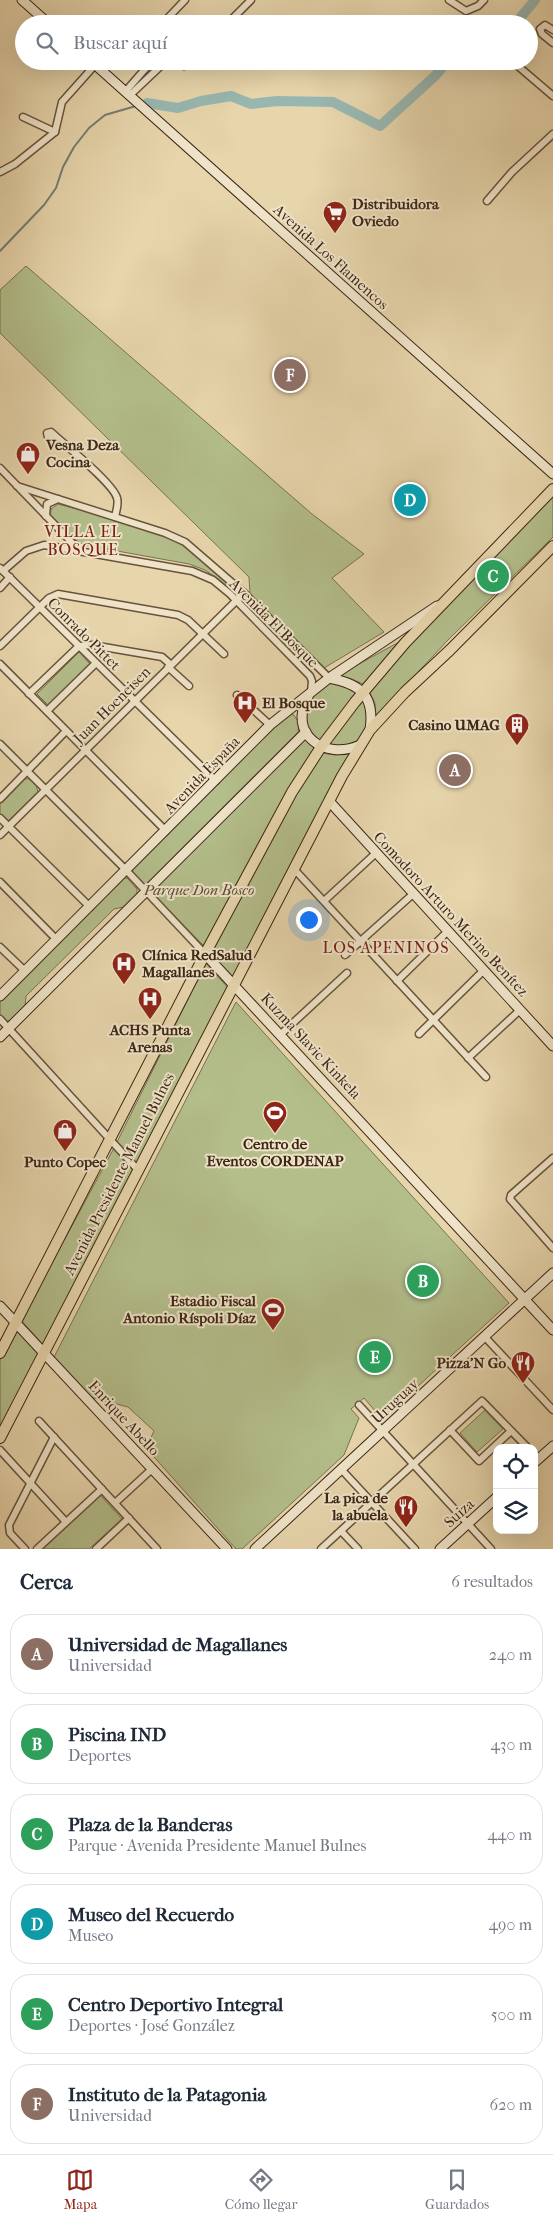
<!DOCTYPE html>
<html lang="es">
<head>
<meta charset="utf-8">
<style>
	body { margin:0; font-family:"IM FELL French Canon",serif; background:#f2f2f3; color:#1f2937 }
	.controls { position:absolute; right:15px; bottom:15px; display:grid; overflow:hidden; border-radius:10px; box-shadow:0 5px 20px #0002 }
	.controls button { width:45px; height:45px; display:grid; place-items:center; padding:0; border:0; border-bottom:1px solid #e0e1e3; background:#fff; color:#1f2937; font:25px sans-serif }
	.you { position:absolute; left:308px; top:919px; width:18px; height:18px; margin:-12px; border:4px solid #fff; border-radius:50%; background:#1a73e8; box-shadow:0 0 0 8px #1a73e833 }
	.badge { display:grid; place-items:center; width:32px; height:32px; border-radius:50%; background:#8f2418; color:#fff; font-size:16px; font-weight:700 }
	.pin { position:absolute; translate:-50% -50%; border:2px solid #fff; box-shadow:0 1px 5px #0006 }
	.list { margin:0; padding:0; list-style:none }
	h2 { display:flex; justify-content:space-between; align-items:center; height:65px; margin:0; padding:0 20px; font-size:21px }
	h2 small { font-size:16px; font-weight:400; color:#747a83 }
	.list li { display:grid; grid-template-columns:32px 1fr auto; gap:15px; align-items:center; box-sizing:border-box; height:80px; margin:0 10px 10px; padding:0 10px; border:1px solid #e0e1e3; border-radius:20px }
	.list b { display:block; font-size:19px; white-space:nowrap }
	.list p { margin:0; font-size:16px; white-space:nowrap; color:#747a83 }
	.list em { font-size:16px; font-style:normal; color:#747a83 }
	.icon { flex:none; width:28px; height:28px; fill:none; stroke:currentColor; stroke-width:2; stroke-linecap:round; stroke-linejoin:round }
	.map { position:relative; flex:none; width:553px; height:1549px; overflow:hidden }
	.search { position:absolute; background:#fff; box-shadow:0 5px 20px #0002; left:15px; right:15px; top:15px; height:55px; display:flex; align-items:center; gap:12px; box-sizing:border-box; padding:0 18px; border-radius:28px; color:#747a83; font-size:19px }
	.sheet { height:605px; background:#fff }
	nav { display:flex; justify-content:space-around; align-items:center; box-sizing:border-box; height:70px; border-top:1px solid #e0e1e3; background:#fff; font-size:14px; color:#747a83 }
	nav a { display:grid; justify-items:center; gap:2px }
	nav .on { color:#8f2418 }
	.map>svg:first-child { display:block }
	.green { fill:#b3be8b; stroke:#787250 }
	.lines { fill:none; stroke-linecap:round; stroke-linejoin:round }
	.stream { stroke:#747d73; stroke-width:2 }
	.river { stroke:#98b7b1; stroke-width:10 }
	.street-casing { stroke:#68523b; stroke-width:9 }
	.secondary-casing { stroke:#3e2615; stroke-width:11 }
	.primary-casing { stroke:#3e2615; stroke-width:12 }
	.street { stroke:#efe4c9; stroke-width:6 }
	.secondary { stroke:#efe4c9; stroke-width:9 }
	.primary { stroke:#e7d5ac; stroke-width:10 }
	.labels { text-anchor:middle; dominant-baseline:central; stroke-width:4; stroke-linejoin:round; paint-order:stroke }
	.poi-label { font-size:15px; font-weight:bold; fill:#3e2615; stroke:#efe4c9; text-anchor:start }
	.street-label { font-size:15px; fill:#3e2615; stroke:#efe4c9 }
	.park-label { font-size:15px; font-style:italic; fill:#5b4c32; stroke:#efe4c9 }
	.neighbourhood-label { font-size:16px; letter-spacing:1px; fill:#7a1f14; stroke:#efe4c9 }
</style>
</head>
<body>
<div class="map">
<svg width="553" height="1549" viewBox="0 0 553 1549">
	<rect width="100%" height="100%" fill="#e7d5ac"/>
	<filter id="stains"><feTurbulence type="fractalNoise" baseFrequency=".004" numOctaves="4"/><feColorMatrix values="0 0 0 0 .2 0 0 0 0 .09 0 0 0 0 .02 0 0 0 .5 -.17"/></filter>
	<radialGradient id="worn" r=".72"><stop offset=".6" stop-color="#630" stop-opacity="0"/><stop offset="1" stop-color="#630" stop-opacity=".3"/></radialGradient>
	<!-- green -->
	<g class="green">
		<polygon points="26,266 312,514 364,554 332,578 384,632 324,668 250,594 249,577 0,333 0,290"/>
		<polygon points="553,494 553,537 448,640 376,717 375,703 368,689"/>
		<path d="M58,504c41,11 87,19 124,41 19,11 36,30 52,46l-29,-21 -16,-6 -105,-19 -15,-9 -19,-19 1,-8z"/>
		<polygon points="399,642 363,684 352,679 337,676"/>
		<polygon points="79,652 90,664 49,706 37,694"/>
		<path d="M330,683h13l22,15 4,25c-15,27 -18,24 -48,22l-16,-20c1,-20 3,-34 25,-42z"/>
		<polygon points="289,714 294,715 299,723 298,732 147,884 142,884 132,872 133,868 285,715"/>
		<polygon points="300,740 306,740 313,746 314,752 205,947 151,892"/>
		<polygon points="321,753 335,755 352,753 238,983 211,955 294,790"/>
		<polygon points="23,779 29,779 36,785 38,792 8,821 0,814 0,802"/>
		<polygon points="122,878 127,878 137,889 137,894 124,907 114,909 26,996 25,1007 11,1021 7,1021 0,1014 0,1001"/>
		<polygon points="206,963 229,989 45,1347 21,1320 114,1148"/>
		<polygon points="236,1002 509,1303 382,1419 364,1398 351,1409 359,1418 344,1455 242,1549 236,1549 146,1448 154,1431 128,1407 90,1397 53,1359"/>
		<polygon points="16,1328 39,1355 0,1430 0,1360"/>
		<polygon points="485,1410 503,1429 477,1452 460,1433"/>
		<polygon points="100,1495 122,1519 89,1549 42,1549"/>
	</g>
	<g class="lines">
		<!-- stream -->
		<polyline class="stream" points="0,251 44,205 56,188 63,167 74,147 89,128 105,115 136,106"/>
		<!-- river -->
		<g class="river">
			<polyline points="515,24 535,0"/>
			<polyline points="147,103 178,108 201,101 231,96 251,104 277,101 333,102 380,126 435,76 448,61"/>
		</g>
		<defs>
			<g id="street">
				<polyline points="449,0 466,11 478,6 484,0"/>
				<polyline points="162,24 185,0"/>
				<polyline points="227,24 251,0"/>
				<polyline points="553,30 545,25 540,29 542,34 553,43"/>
				<polyline points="174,61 184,66 189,61"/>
				<polyline points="512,61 553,96"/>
				<polyline points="125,92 152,61"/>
				<polyline points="129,96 166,61"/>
				<polyline points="23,117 55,132"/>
				<polyline points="0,172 15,164 55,132 62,102 95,65"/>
				<polyline points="487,201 512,172 553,134"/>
				<path d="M65,445l-7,2 -10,-10 -1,-4 4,-1c14,13 62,51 66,66 2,6 -1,13 -2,19"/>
				<polyline points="0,468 79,550"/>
				<polyline points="17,486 165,533 185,542 244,593 329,678"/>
				<polyline points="46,516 47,504 58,499"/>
				<polyline points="0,568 216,781"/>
				<polyline points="3,571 26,551 44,545 192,571 213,580 230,594 310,676 312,681 311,692"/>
				<polyline points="0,588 10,577"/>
				<polyline points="0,646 49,598 58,594 178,615 188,620 224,654"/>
				<polyline points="0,664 166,831"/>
				<polyline points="168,667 189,686"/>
				<polyline points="29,694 79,646 92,645 162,657 170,664"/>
				<polyline points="237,695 270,725"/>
				<polyline points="47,711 96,663"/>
				<polyline points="0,744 126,870 205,954"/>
				<polyline points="0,799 66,731"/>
				<polyline points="0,818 90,907"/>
				<polyline points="0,835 244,593"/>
				<polyline points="294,869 486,1077"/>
				<polyline points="0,882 57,940"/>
				<polyline points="324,901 376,853"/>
				<polyline points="0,947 25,971"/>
				<polyline points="345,955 413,894"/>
				<polyline points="397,981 448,931"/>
				<polyline points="0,1019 138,1170"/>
				<polyline points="281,1034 347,973"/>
				<polyline points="419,1034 484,970"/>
				<polyline points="468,1058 520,1010"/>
				<polyline points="553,1158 511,1195 510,1199 553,1248"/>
				<polyline points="484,1336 553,1410"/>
				<polyline points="359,1405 491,1549"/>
				<polyline points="39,1421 157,1549"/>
				<polyline points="450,1430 479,1461 511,1431"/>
				<polyline points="0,1450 66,1522"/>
				<polyline points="341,1469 415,1549"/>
				<polyline points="115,1503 152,1469"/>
				<polyline points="341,1531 358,1549"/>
				<polyline points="25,1549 10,1533 9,1525 54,1437"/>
				<polyline points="37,1549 102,1489"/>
				<polyline points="96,1549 129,1518"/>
				<polyline points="321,1549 482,1401 528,1448"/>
			</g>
			<g id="secondary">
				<polyline points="22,0 49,24"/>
				<polyline points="91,61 553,474"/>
				<path d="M329,678c32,6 46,18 41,52"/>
				<path d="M308,697c-21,37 17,64 52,48"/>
				<polyline points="329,801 553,1046"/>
				<polyline points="205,954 553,1330"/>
				<polyline points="0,996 270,725 329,678 437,606"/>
				<polyline points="0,1037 306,732"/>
				<polyline points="0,1306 227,1549"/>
				<polyline points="534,1463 553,1446"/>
				<polyline points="255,1549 553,1273"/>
				<polyline points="440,1549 497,1497"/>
			</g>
			<g id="primary">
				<polyline points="0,1353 205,954 292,792 321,747 355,702 405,643 553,489"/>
				<polyline points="0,1438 342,776 370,730 405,692 450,650 553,546"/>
			</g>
		</defs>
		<!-- street casing -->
		<use href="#street" class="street-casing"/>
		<!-- secondary casing -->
		<use href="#secondary" class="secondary-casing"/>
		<!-- primary casing -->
		<use href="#primary" class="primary-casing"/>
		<!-- street -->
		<use href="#street" class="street"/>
		<!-- secondary -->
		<use href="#secondary" class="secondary"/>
		<!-- primary -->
		<use href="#primary" class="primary"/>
	</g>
	<!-- icons -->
	<defs>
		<symbol id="supermarket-pin" viewBox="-11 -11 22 30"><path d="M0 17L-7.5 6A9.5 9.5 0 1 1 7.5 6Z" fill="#8f2418" stroke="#efe4c9"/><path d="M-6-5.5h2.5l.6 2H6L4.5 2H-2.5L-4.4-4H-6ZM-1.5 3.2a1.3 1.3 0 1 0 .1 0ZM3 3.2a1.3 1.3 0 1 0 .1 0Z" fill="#fff"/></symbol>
		<symbol id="shop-pin" viewBox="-11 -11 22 30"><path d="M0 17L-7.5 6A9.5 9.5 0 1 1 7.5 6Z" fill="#8f2418" stroke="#efe4c9"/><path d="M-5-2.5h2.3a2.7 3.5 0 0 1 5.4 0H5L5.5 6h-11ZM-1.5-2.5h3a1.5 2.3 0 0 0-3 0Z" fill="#fff"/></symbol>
		<symbol id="hospital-pin" viewBox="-11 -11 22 30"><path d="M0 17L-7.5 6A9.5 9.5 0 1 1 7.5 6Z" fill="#8f2418" stroke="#efe4c9"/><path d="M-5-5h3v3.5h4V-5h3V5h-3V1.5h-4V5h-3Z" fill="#fff"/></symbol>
		<symbol id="building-pin" viewBox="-11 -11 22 30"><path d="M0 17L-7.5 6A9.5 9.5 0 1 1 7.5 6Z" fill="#8f2418" stroke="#efe4c9"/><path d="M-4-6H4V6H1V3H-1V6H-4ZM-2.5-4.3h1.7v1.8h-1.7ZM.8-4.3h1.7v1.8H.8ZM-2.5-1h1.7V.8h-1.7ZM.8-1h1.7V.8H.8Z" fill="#fff"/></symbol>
		<symbol id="stadium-pin" viewBox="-11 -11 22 30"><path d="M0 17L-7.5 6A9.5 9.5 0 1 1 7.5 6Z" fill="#8f2418" stroke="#efe4c9"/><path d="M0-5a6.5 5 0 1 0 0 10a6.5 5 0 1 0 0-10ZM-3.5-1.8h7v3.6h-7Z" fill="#fff"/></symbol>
		<symbol id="restaurant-pin" viewBox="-11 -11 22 30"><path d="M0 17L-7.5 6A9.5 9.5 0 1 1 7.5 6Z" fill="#8f2418" stroke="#efe4c9"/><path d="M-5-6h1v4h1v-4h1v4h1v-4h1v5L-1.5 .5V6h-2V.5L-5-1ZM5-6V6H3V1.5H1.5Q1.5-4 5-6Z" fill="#fff"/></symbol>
	</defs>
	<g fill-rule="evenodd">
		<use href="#supermarket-pin" x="321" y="199" width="28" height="38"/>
		<use href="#shop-pin" x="14" y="440" width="28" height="38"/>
		<use href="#hospital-pin" x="231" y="689" width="28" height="38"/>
		<use href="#building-pin" x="503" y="711" width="28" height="38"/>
		<use href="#hospital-pin" x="110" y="950" width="28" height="38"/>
		<use href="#hospital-pin" x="136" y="985" width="28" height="38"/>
		<use href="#stadium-pin" x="261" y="1099" width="28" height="38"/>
		<use href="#shop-pin" x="51" y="1117" width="28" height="38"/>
		<use href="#stadium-pin" x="259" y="1296" width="28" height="38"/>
		<use href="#restaurant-pin" x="509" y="1349" width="28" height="38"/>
		<use href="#restaurant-pin" x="392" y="1493" width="28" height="38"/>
	</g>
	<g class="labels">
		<!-- poi labels -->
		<g class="poi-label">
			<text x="352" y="204">Distribuidora<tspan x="352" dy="17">Oviedo</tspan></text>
			<text x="46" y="445">Vesna Deza<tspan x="46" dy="17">Cocina</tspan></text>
			<text x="262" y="703">El Bosque</text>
			<text x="500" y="725" text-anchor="end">Casino UMAG</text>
			<text x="142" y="955">Clínica RedSalud<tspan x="142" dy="17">Magallanes</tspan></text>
			<text x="150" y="1030" text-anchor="middle">ACHS Punta<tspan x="150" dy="17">Arenas</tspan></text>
			<text x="275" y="1144" text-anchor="middle">Centro de<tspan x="275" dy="17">Eventos CORDENAP</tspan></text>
			<text x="65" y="1162" text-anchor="middle">Punto Copec</text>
			<text x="256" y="1301" text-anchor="end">Estadio Fiscal<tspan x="256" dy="17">Antonio Ríspoli Díaz</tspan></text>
			<text x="506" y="1363" text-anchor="end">Pizza'N Go</text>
			<text x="388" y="1498" text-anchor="end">La pica de<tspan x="388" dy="17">la abuela</tspan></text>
		</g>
		<!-- street labels -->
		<g class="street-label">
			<text transform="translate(331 257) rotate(42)">Avenida Los Flamencos</text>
			<text transform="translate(274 623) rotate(45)">Avenida El Bosque</text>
			<text transform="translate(84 634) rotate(45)">Conrado Pittet</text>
			<text transform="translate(112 705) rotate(-45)">Juan Hoeneisen</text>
			<text transform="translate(202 775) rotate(-46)">Avenida España</text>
			<text transform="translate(451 914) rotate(47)">Comodoro Arturo Merino Benítez</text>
			<text transform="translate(311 1046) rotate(47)">Kuzma Slavic Kinkela</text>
			<text transform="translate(119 1174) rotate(-63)">Avenida Presidente Manuel Bulnes</text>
			<text transform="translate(395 1401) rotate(-43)">Uruguay</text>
			<text transform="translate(124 1418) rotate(47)">Enrique Abello</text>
			<text transform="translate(459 1513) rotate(-42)">Suiza</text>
		</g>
		<!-- park labels -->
		<g class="park-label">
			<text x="199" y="890">Parque Don Bosco</text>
		</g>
		<!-- neighbourhood labels -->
		<g class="neighbourhood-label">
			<text x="83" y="531">VILLA EL<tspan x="83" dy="18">BOSQUE</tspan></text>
			<text x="386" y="947">LOS APENINOS</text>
		</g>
	</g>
	<rect width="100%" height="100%" filter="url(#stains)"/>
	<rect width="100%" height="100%" fill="url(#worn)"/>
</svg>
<div class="controls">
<button><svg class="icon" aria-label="locate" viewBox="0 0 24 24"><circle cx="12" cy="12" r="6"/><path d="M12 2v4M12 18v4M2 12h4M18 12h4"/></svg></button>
<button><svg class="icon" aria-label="layers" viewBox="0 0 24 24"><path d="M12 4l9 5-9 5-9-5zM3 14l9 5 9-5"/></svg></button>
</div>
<div class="you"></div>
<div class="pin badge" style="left:455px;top:770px;background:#8d6e63">A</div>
<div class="pin badge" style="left:423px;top:1281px;background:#2e9e5b">B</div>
<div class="pin badge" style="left:493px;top:576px;background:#2e9e5b">C</div>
<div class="pin badge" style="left:410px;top:500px;background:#0f9aa8">D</div>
<div class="pin badge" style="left:375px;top:1357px;background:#2e9e5b">E</div>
<div class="pin badge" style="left:290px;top:375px;background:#8d6e63">F</div>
<div class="search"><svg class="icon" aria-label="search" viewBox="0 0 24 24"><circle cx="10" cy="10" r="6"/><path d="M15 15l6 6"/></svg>Buscar aquí</div>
</div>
<section class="sheet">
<h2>Cerca<small>6 resultados</small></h2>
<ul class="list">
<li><span class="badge" style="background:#8d6e63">A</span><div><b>Universidad de Magallanes</b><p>Universidad</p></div><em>240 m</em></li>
<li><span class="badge" style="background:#2e9e5b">B</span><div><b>Piscina IND</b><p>Deportes</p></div><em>430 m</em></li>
<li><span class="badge" style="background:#2e9e5b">C</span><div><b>Plaza de la Banderas</b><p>Parque · Avenida Presidente Manuel Bulnes</p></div><em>440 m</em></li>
<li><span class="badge" style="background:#0f9aa8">D</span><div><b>Museo del Recuerdo</b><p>Museo</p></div><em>490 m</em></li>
<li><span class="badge" style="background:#2e9e5b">E</span><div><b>Centro Deportivo Integral</b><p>Deportes · José González</p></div><em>500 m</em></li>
<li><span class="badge" style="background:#8d6e63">F</span><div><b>Instituto de la Patagonia</b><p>Universidad</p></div><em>620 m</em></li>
</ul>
</section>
<nav>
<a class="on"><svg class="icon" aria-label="map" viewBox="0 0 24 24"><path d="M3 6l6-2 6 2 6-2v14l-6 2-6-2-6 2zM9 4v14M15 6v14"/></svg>Mapa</a>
<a><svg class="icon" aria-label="directions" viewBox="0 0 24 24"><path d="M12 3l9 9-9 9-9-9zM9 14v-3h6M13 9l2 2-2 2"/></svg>Cómo llegar</a>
<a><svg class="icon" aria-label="saved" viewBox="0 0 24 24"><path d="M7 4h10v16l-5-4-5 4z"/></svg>Guardados</a>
</nav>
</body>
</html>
